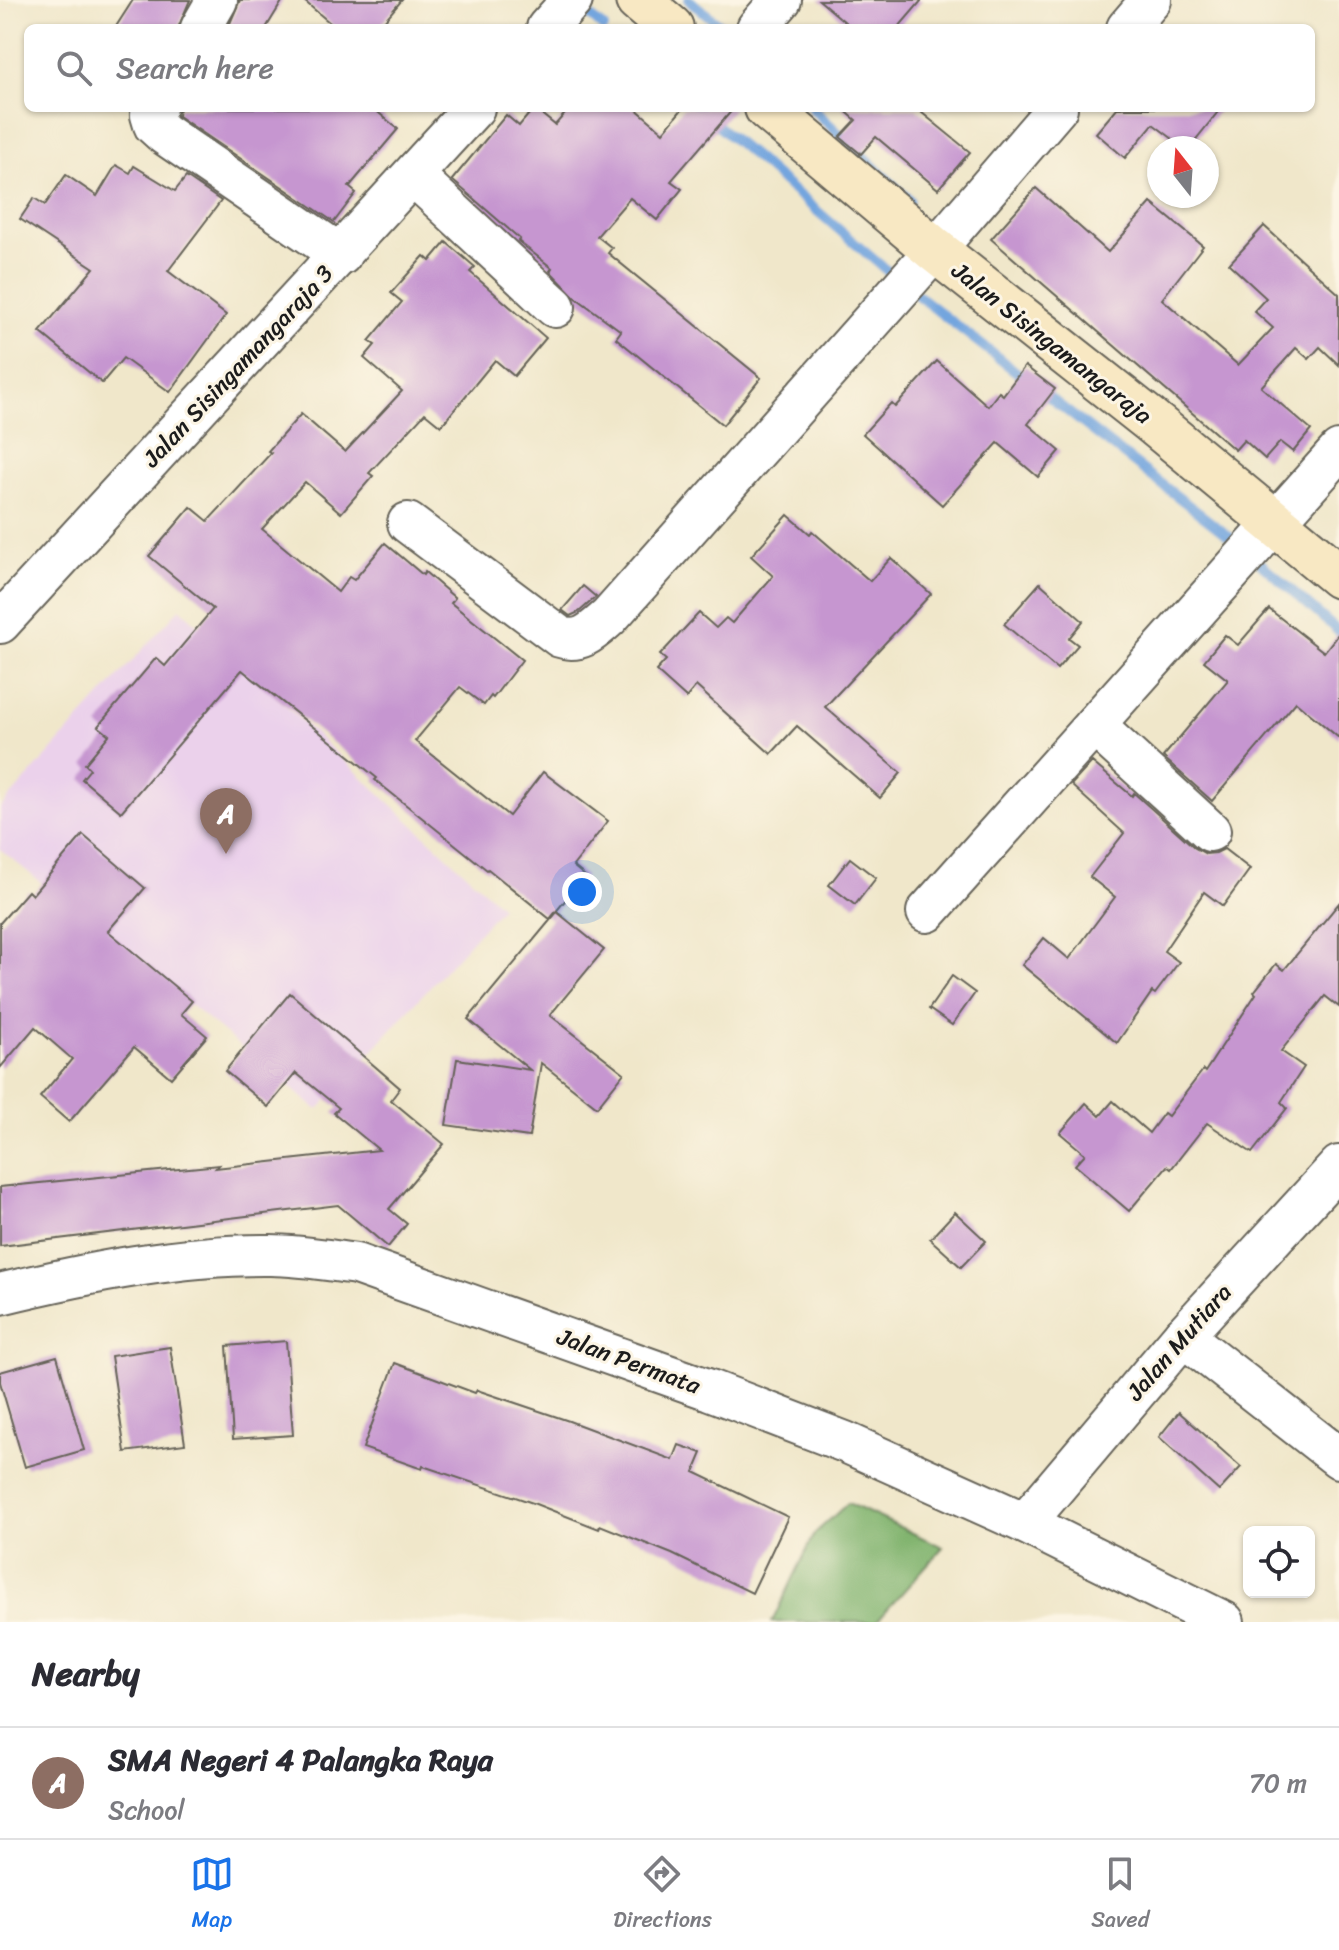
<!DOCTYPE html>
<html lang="en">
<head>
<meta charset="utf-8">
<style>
	body { margin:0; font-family:Sriracha,sans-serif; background:#f7f7f7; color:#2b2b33 }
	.controls { position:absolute; right:24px; bottom:24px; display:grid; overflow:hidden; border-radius:12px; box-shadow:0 2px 6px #0004 }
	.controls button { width:72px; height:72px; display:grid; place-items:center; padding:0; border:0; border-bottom:2px solid #e1e1e2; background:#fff; color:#2b2b33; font:40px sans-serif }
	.compass { position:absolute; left:1147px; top:136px; width:72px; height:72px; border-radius:50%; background:#fff; box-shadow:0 2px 6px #0004; rotate:343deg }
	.you { position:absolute; left:582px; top:892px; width:28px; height:28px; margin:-20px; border:6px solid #fff; border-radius:50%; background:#1a73e8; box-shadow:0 0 0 12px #1a73e833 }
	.badge { display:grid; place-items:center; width:52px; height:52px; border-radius:50%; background:#1a73e8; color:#fff; font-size:26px; font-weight:700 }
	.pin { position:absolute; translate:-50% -66px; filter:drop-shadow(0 2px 4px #0008) }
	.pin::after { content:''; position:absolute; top:42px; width:28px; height:24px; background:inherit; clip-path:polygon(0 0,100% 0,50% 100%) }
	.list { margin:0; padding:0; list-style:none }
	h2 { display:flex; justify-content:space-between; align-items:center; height:104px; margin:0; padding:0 32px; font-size:34px }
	h2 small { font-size:26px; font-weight:400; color:#7c7c81 }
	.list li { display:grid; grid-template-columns:52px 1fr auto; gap:24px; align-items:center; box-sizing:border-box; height:112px; padding:0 32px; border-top:2px solid #e1e1e2 }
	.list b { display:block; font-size:30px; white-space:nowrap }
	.list p { margin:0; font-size:26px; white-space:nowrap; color:#7c7c81 }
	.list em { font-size:26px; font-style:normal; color:#7c7c81 }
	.icon { flex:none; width:44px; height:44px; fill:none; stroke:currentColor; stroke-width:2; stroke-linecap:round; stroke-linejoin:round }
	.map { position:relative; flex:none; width:1339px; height:1622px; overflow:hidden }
	.search { position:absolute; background:#fff; box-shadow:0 2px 6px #0004; left:24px; right:24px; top:24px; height:88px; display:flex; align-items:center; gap:20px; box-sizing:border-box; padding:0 28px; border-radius:12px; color:#7c7c81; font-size:30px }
	.sheet { height:216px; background:#fff }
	nav { display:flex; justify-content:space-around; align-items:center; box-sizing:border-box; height:112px; border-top:2px solid #e1e1e2; background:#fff; font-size:22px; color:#7c7c81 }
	nav a { display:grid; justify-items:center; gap:4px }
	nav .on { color:#1a73e8 }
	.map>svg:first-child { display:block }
	.built { fill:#ebd1eb }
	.forest { fill:#81b46e; stroke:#4e6845; stroke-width:2 }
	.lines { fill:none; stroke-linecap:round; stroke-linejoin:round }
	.stream { stroke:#73a5de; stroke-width:10 }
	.building { fill:#c696d0 }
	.street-casing { stroke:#666359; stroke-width:44 }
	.secondary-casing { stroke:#666359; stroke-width:48 }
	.street { stroke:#fff; stroke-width:40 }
	.secondary { stroke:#f8e8c3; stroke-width:44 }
	.labels { text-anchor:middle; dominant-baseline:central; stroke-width:6; stroke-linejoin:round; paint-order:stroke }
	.street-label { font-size:24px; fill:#1c1c1c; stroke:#fcf5e5 }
</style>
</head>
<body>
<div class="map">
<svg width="1339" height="1622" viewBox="0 0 1339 1622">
	<rect width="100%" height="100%" fill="#fcf5e5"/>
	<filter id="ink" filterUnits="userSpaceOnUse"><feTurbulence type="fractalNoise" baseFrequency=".0125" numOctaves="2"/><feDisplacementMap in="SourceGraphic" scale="16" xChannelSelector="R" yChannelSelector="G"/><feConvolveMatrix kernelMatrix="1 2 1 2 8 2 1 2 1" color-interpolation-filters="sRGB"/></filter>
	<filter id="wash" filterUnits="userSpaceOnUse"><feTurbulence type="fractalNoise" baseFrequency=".006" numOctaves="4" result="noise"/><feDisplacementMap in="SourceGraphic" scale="32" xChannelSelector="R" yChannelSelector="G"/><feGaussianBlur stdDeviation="1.8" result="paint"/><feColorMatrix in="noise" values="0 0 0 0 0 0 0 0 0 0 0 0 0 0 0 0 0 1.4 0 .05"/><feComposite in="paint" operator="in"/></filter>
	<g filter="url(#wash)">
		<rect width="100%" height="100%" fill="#f0e7ca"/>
		<!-- built -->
		<polygon class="built" points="180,608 502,907 318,1110 0,849 0,808"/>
		<!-- forest -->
		<polygon class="forest" points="848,1503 943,1547 876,1622 772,1622 815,1533"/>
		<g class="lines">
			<!-- stream -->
			<g class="stream">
				<polyline points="689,0 724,28"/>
				<polyline points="579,7 604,28"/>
				<polyline points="697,108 899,281"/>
				<polyline points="812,108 909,200"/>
				<polyline points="912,291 1244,548"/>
				<polyline points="1256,559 1339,632"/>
			</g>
		</g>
		<g id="blocks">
			<!-- building -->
			<g class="building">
				<polygon points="133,0 190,0 178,28 115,28"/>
				<polygon points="240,0 283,0 266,28 228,28"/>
				<polygon points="303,0 402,0 378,28 336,28"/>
				<polygon points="819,0 922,0 898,28 852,28"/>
				<polygon points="179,108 373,108 398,129 349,187 356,193 334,222 178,116"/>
				<polygon points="534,108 555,125 570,108 635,108 663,132 683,108 734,108 671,181 682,189 657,220 630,198 597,236 612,248 608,253 761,378 723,425 616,338 621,331 575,297 550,271 552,268 518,241 520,239 452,180 506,115 519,126"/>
				<polygon points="842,108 916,108 970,152 938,189 876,137 861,154 840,137 856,120"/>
				<polygon points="1117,108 1221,108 1189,148 1185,148 1153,124 1125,158 1096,133"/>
				<polygon points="116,165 130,173 134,166 175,191 186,177 221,201 168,271 226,315 170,392 123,358 102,383 40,332 94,268 20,219 34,198 45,205 66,175 97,196"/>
				<polygon points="1036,188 1108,252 1151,203 1203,246 1162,299 1238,365 1273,328 1254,311 1266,298 1229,264 1264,226 1339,294 1339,365 1320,347 1309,359 1296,348 1261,387 1311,430 1293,452 1280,442 1265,459 1244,440 1235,450 991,239"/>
				<polygon points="446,242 475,267 470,272 546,338 514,376 495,360 441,426 425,413 369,473 373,476 341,513 305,482 262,529 338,592 349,577 354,580 385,543 423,575 425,572 455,598 451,603 522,660 493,698 491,696 484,705 460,687 415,741 509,816 543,772 608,821 573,866 585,876 550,919 488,869 487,870 375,780 377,778 242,670 121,812 82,779 90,769 85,764 109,735 98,726 156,658 165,666 213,609 149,556 191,507 208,521 271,453 268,451 301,414 345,452 402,391 364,358 375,345 369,341 402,302 391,293 424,256 430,261"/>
				<polygon points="937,361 988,406 999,392 1003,395 1025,366 1055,389 1028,424 1060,451 1038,477 998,443 942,505 863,434 891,403 895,407"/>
				<polygon points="788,515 810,534 812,531 870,581 891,558 931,594 825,707 901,773 880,798 797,726 771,754 696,686 686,698 656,671 666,660 660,655 699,613 716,628 726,618 732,623 773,576 751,556"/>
				<polygon points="1040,583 1083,621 1069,638 1078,645 1057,669 1004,624"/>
				<polygon points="583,586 596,597 579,612 570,616 562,610"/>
				<polygon points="1269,609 1324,652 1339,633 1339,738 1296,702 1212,801 1163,757 1228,680 1204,661 1225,635 1238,645"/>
				<polygon points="1092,762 1132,796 1134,793 1195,848 1206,854 1216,853 1224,849 1250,869 1223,906 1204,892 1164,951 1179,962 1155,994 1152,992 1117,1043 1022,965 1044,938 1069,959 1115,897 1090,877 1124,833 1071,785"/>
				<polygon points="83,835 145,888 108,931 192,1001 181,1014 207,1036 171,1078 134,1047 69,1122 40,1097 72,1059 35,1027 0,1068 0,923 28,891 32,895"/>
				<polygon points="850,858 876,878 855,905 829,885"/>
				<polygon points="1339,903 1339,1007 1325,996 1281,1051 1304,1067 1281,1102 1287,1108 1252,1153 1207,1123 1171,1169 1167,1166 1129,1211 1075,1165 1085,1154 1060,1133 1086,1103 1100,1116 1113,1101 1149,1133 1164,1113 1168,1116 1203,1070 1205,1072 1256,994 1254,992 1276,964 1284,970"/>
				<polygon points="557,912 604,950 550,1015 624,1073 597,1107 541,1063 529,1137 446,1125 457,1059 530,1070 468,1019"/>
				<polygon points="952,976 975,993 952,1025 929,1009"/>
				<polygon points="290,993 400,1088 391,1100 444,1144 389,1209 407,1224 388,1247 338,1205 0,1246 0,1187 219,1165 216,1168 379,1150 334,1113 339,1108 296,1073 268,1107 225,1071"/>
				<polygon points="955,1212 986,1241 961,1267 930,1239"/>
				<polygon points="286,1341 293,1435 233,1439 227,1346"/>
				<polygon points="170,1347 185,1444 125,1452 111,1356"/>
				<polygon points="57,1356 84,1450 25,1467 0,1382 0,1372"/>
				<polygon points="395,1363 475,1393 477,1390 569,1421 673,1460 679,1445 702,1453 694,1472 788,1517 752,1593 672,1554 600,1525 599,1529 533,1503 423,1466 422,1469 363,1448"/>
				<polygon points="1179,1412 1241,1467 1219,1491 1159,1437"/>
			</g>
		</g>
	</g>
	<g filter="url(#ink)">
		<use href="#blocks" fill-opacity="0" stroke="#666359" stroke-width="2"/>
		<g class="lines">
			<defs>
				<g id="street">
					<polyline points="201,28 217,0"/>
					<polyline points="547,28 572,0"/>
					<polyline points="757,28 781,0"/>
					<polyline points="1127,28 1151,0"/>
					<polyline points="156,108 151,115 154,125 164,134 341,255"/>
					<polyline points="413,175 555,307"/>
					<path d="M408,523l152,114c21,7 33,-6 49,-20l326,-367 122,-142"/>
					<polyline points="0,623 474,108"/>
					<polyline points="1094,725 1210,831"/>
					<polyline points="927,912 1339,451"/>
					<path d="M0,1294c87,-21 180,-40 270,-39 29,0 57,5 86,9l354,126 135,52 180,81 199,99"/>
					<polyline points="1183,1336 1339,1458"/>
					<polyline points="1025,1523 1183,1336 1339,1166"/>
				</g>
				<g id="secondary">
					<polyline points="638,0 671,28"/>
					<polyline points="767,108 935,250 1150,420 1339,576"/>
				</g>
			</defs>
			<!-- street casing -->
			<use href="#street" class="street-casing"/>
			<!-- secondary casing -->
			<use href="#secondary" class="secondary-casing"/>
			<!-- street -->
			<use href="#street" class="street"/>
			<!-- secondary -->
			<use href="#secondary" class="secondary"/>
		</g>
	</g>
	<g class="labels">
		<!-- street labels -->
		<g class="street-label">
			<text transform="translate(1052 343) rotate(38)">Jalan Sisingamangaraja</text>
			<text transform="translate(238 366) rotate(-47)">Jalan Sisingamangaraja 3</text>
			<text transform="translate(1179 1342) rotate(-49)">Jalan Mutiara</text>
			<text transform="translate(629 1361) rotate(20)">Jalan Permata</text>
		</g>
	</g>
</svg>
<div class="controls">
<button><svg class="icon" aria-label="locate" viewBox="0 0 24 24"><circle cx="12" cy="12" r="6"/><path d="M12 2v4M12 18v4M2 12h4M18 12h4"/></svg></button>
</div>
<svg class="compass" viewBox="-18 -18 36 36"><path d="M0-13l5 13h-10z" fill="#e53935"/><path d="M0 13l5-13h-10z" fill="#7c7c81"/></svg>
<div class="you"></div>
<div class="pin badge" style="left:226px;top:854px;background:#8d6e63">A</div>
<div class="search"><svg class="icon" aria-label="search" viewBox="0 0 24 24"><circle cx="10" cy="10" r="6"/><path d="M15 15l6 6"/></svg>Search here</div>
</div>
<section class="sheet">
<h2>Nearby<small></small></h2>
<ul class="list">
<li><span class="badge" style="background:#8d6e63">A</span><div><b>SMA Negeri 4 Palangka Raya</b><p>School</p></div><em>70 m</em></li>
</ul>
</section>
<nav>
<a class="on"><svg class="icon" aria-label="map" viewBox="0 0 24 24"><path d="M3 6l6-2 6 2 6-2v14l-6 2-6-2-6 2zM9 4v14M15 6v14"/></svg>Map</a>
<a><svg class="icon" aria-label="directions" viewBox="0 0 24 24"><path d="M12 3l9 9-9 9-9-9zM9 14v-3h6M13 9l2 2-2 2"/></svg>Directions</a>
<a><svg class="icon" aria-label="saved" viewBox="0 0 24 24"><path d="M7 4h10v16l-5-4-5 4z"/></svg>Saved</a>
</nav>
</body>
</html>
